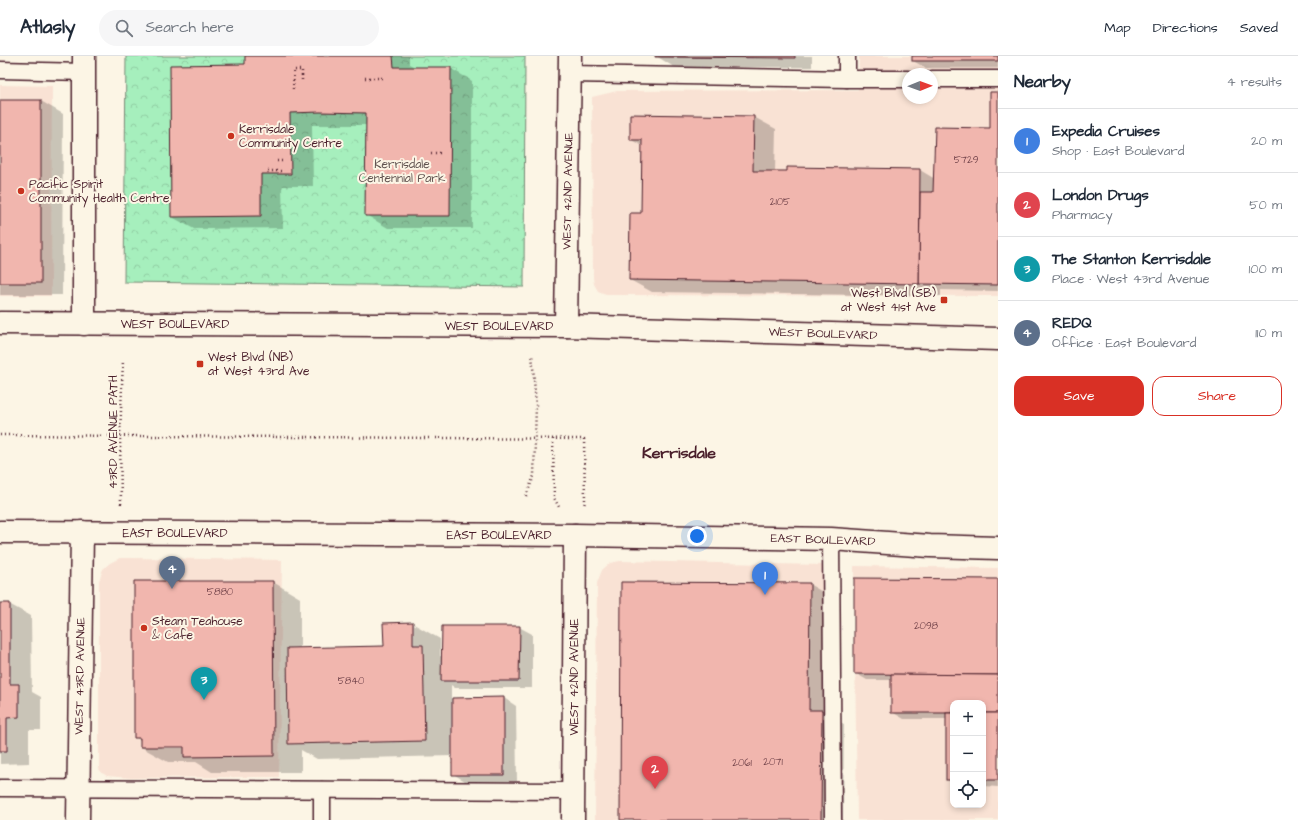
<!DOCTYPE html>
<html lang="en">
<head>
<meta charset="utf-8">
<style>
	body { margin:0; font-family:"Architects Daughter",sans-serif; background:#f6f6f7; color:#1f2937 }
	.controls { position:absolute; right:12px; bottom:12px; display:grid; overflow:hidden; border-radius:8px; box-shadow:0 2px 6px #0003 }
	.controls button { width:36px; height:36px; display:grid; place-items:center; padding:0; border:0; border-bottom:1px solid #e0e1e3; background:#fff; color:#1f2937; font:20px sans-serif }
	.compass { position:absolute; left:902px; top:12px; width:36px; height:36px; border-radius:50%; background:#fff; box-shadow:0 2px 6px #0003; rotate:89deg }
	.you { position:absolute; left:697px; top:480px; width:14px; height:14px; margin:-10px; border:3px solid #fff; border-radius:50%; background:#1a73e8; box-shadow:0 0 0 6px #1a73e833 }
	.badge { display:grid; place-items:center; width:26px; height:26px; border-radius:50%; background:#d93025; color:#fff; font-size:13px; font-weight:700 }
	.pin { position:absolute; translate:-50% -33px; filter:drop-shadow(0 1px 2px #0008) }
	.pin::after { content:''; position:absolute; top:21px; width:14px; height:12px; background:inherit; clip-path:polygon(0 0,100% 0,50% 100%) }
	.list { margin:0; padding:0; list-style:none }
	h2 { display:flex; justify-content:space-between; align-items:center; height:52px; margin:0; padding:0 16px; font-size:17px }
	h2 small { font-size:13px; font-weight:400; color:#747a83 }
	.list li { display:grid; grid-template-columns:26px 1fr auto; gap:12px; align-items:center; box-sizing:border-box; height:64px; padding:0 16px; border-top:1px solid #e0e1e3 }
	.list b { display:block; font-size:15px; white-space:nowrap }
	.list p { margin:0; font-size:13px; white-space:nowrap; color:#747a83 }
	.list em { font-size:13px; font-style:normal; color:#747a83 }
	.actions { display:flex; gap:8px; padding:12px 16px }
	.actions a { flex:1; padding:9px 0; border:1px solid #d93025; border-radius:12px; text-align:center; font-size:14px; color:#d93025 }
	.actions .main { background:#d93025; color:#fff }
	.icon { flex:none; width:22px; height:22px; fill:none; stroke:currentColor; stroke-width:2; stroke-linecap:round; stroke-linejoin:round }
	.map { position:relative; flex:none; width:998px; height:764px; overflow:hidden }
	header { display:flex; align-items:center; gap:24px; box-sizing:border-box; height:56px; padding:0 20px; background:#fff; border-bottom:1px solid #e0e1e3 }
	header strong { font-size:19px }
	nav { display:flex; gap:22px; margin-inline-start:auto; font-size:14px }
	.search { width:280px; height:36px; background:#f6f6f7; display:flex; align-items:center; gap:10px; box-sizing:border-box; padding:0 14px; border-radius:22px; color:#747a83; font-size:15px }
	main { display:flex }
	aside { flex:1; background:#fff }
	.map>svg:first-child { display:block }
	.built { fill:#f9e2d4; fill-rule:evenodd }
	.park { fill:url(#park-crowns); stroke:#788774 }
	.shadow { fill:#0003; fill-rule:evenodd }
	.building { fill:#f1b6ae; stroke:#4a1f2b }
	.lines { fill:none; stroke-linecap:round; stroke-linejoin:round }
	.service-casing { stroke:#4a1f2b; stroke-width:19 }
	.minor-casing { stroke:#4a1f2b; stroke-width:25 }
	.tertiary-casing { stroke:#4a1f2b; stroke-width:25 }
	.path { stroke:#4a1f2b; stroke-width:2.5; stroke-dasharray:1 3; stroke-linecap:butt }
	.service { stroke:#fcf5e5; stroke-width:16 }
	.minor { stroke:#fcf5e5; stroke-width:22 }
	.tertiary { stroke:#fcf5e5; stroke-width:22 }
	.poi-dot { fill:#c8321e; stroke:#fcf5e5; stroke-width:1.5 }
	.labels { text-anchor:middle; dominant-baseline:central; stroke-width:4; stroke-linejoin:round; paint-order:stroke }
	.number-label { font-size:10px; fill:#74454c }
	.poi-label { font-size:12px; fill:#4a1f2b; stroke:#fcf5e5; text-anchor:start }
	.park-label { font-size:12px; fill:#615350; stroke:#fcf5e5 }
	.street-label { font-size:12px; fill:#4a1f2b; stroke:#fcf5e5 }
	.district-label { font-size:16px; font-weight:bold; fill:#4a1f2b; stroke:#fcf5e5 }
</style>
</head>
<body>
<header>
<strong>Atlasly</strong>
<div class="search"><svg class="icon" aria-label="search" viewBox="0 0 24 24"><circle cx="10" cy="10" r="6"/><path d="M15 15l6 6"/></svg>Search here</div>
<nav><a>Map</a><a>Directions</a><a>Saved</a></nav>
</header>
<main>
<div class="map">
<svg width="998" height="764" viewBox="0 0 998 764">
	<defs>
		<pattern id="park-crowns" width="20" height="18" patternUnits="userSpaceOnUse"><rect width="20" height="18" fill="#a6efbd"/><path d="M2 6a3 3 0 1 1 6 0M12 15a3 3 0 1 1 6 0" fill="none" stroke="#90cca3"/></pattern>
	</defs>
	<rect width="100%" height="100%" fill="#fcf5e5"/>
	<filter id="ink" filterUnits="userSpaceOnUse"><feTurbulence type="fractalNoise" baseFrequency=".025" numOctaves="2"/><feDisplacementMap in="SourceGraphic" scale="8" xChannelSelector="R" yChannelSelector="G"/><feConvolveMatrix kernelMatrix="1 2 1 2 8 2 1 2 1" color-interpolation-filters="sRGB"/></filter>
	<g filter="url(#ink)">
		<!-- built -->
		<g class="built">
			<path d="M859,0h139v240l-385,-1 -7,-1 -8,-3 -4,-7 -1,-6 -1,-181 25,-6 241,-1zM908,18h24v24h-24z"/>
			<polygon points="0,29 52,30 51,240 0,240"/>
			<polygon points="120,502 131,502 282,504 279,721 130,722 107,720 102,717 99,713 99,525 103,513 110,507"/>
			<polygon points="620,505 826,509 825,764 595,764 597,527 602,514 610,507"/>
			<path d="M854,510l144,2v252h-141zM953,647h30v102h-30z"/>
		</g>
		<!-- park -->
		<polygon class="park" points="126,0 525,0 524,231 124,226"/>
		<!-- shadow -->
		<g class="shadow">
			<polygon points="246,0 409,0 409,8 415,11 450,12 472,25 472,172 388,172 366,159 367,69 312,69 313,130 282,130 283,172 194,173 172,161 246,9"/>
			<polygon points="656,0 812,0 812,11 674,11"/>
			<polygon points="913,0 998,0 998,12 926,12 913,5"/>
			<polygon points="998,37 998,235 941,234 941,240 652,236 630,224 642,158 643,90 631,84 754,61 776,73 775,116 788,116 788,112 920,114 935,123 991,73"/>
			<polygon points="0,45 41,45 63,58 62,239 0,239"/>
			<polygon points="998,524 998,731 983,730 983,647 953,647 953,727 947,723 947,663 904,663 892,656 892,624 867,624 855,617"/>
			<path d="M273,526l27,16v50l85,-2 27,-23 28,16v17l3,1 76,-30 13,7v54h-77l-4,-3v14l53,-1 12,8 1,75h-52l-12,-7v-18l-136,3 -16,-9v22h-89l-16,-10h-28l-27,-15v-6l-6,-4zM162,690h27v2h-27z"/>
			<polygon points="809,528 831,541 831,661 844,668 843,764 621,764"/>
			<polygon points="0,548 9,548 31,560 32,636 41,641 41,674 29,674 29,707 0,708"/>
		</g>
		<!-- building -->
		<g class="building">
			<polygon points="245,0 393,0 394,11 451,11 450,160 365,160 366,57 320,56 290,57 291,118 261,118 261,160 171,161 170,9 245,8"/>
			<polygon points="655,0 795,0 795,2 655,1"/>
			<rect x="912" y="0" width="86" height="5"/>
			<polygon points="990,36 998,36 998,229 919,228 920,136 933,136 935,71 990,72"/>
			<rect x="0" y="44" width="41" height="183"/>
			<polygon points="630,58 754,60 753,115 787,115 787,111 920,113 919,228 629,224 630,157 641,157 642,84 630,84"/>
			<polygon points="854,522 998,523 998,619 854,618"/>
			<polygon points="134,525 273,525 274,700 184,701 184,691 140,691 140,682 134,682"/>
			<polygon points="621,526 810,527 809,654 822,654 821,764 620,764"/>
			<polygon points="0,547 10,547 10,628 19,628 19,661 7,662 7,695 0,695"/>
			<polygon points="413,566 413,589 423,589 425,685 288,688 287,592 384,590 383,567"/>
			<polygon points="442,570 520,570 519,625 441,625"/>
			<polygon points="891,618 998,619 998,657 983,657 983,647 953,647 953,657 891,657"/>
			<polygon points="504,641 504,719 452,719 452,642"/>
			<rect x="946" y="657" width="7" height="67"/>
			<rect x="983" y="657" width="15" height="67"/>
		</g>
		<g class="lines">
			<defs>
				<g id="service">
					<polyline points="0,14 84,16"/>
					<polyline points="570,18 847,23 847,0"/>
					<polyline points="847,23 908,23"/>
					<polyline points="932,23 998,23"/>
					<polyline points="831,483 833,764"/>
					<polyline points="0,732 573,735"/>
					<polyline points="322,764 322,734"/>
				</g>
				<g id="minor">
					<polyline points="84,268 84,0"/>
					<polyline points="566,270 570,0"/>
					<polyline points="0,476 575,479 831,483 930,490 998,492"/>
					<polyline points="78,764 82,476"/>
					<polyline points="573,764 575,479"/>
				</g>
				<polyline id="tertiary" points="0,267 566,270 998,283"/>
			</defs>
			<!-- service casing -->
			<use href="#service" class="service-casing"/>
			<!-- minor casing -->
			<use href="#minor" class="minor-casing"/>
			<!-- tertiary casing -->
			<use href="#tertiary" class="tertiary-casing"/>
			<!-- path -->
			<g class="path">
				<polyline points="365,22 382,22"/>
				<polyline points="293,33 294,14 302,14 302,27"/>
				<polyline points="431,97 443,97"/>
				<polyline points="277,105 282,105"/>
				<polyline points="268,115 283,115"/>
				<polyline points="0,379 584,383 585,445 584,450"/>
				<polyline points="553,383 554,442 559,451"/>
				<polyline points="526,440 534,420 536,349 532,298"/>
				<polyline points="121,448 120,380 123,304"/>
			</g>
			<!-- service -->
			<use href="#service" class="service"/>
			<!-- minor -->
			<use href="#minor" class="minor"/>
			<!-- tertiary -->
			<use href="#tertiary" class="tertiary"/>
		</g>
	</g>
	<!-- markers -->
	<g class="poi-dot">
		<circle cx="231" cy="80" r="4"/>
		<circle cx="21" cy="135" r="4"/>
		<rect x="940" y="240" width="8" height="8" rx="2"/>
		<rect x="196" y="304" width="8" height="8" rx="2"/>
		<circle cx="144" cy="572" r="4"/>
	</g>
	<g class="labels">
		<!-- number labels -->
		<g class="number-label">
			<text x="966" y="104">5729</text>
			<text x="780" y="146">2105</text>
			<text x="220" y="536">5880</text>
			<text x="926" y="570">2098</text>
			<text x="351" y="625">5840</text>
			<text x="773" y="706">2071</text>
			<text x="742" y="707">2061</text>
		</g>
		<!-- poi labels -->
		<g class="poi-label">
			<text x="239" y="73">Kerrisdale<tspan x="239" dy="14">Community Centre</tspan></text>
			<text x="29" y="128">Pacific Spirit<tspan x="29" dy="14">Community Health Centre</tspan></text>
			<text x="936" y="237" text-anchor="end">West Blvd (SB)<tspan x="936" dy="14">at West 41st Ave</tspan></text>
			<text x="208" y="301">West Blvd (NB)<tspan x="208" dy="14">at West 43rd Ave</tspan></text>
			<text x="152" y="565">Steam Teahouse<tspan x="152" dy="14">&amp; Cafe</tspan></text>
		</g>
		<!-- park labels -->
		<g class="park-label">
			<text x="402" y="108">Kerrisdale<tspan x="402" dy="14">Centennial Park</tspan></text>
		</g>
		<!-- street labels -->
		<g class="street-label">
			<text transform="translate(568 135) rotate(-89)">WEST 42ND AVENUE</text>
			<text x="175" y="268">WEST BOULEVARD</text>
			<text x="499" y="270">WEST BOULEVARD</text>
			<text transform="translate(823 278) rotate(2)">WEST BOULEVARD</text>
			<text transform="translate(113 376) rotate(-90)">43RD AVENUE PATH</text>
			<text x="175" y="477">EAST BOULEVARD</text>
			<text x="499" y="479">EAST BOULEVARD</text>
			<text transform="translate(823 484) rotate(2)">EAST BOULEVARD</text>
			<text transform="translate(80 620) rotate(-89)">WEST 43RD AVENUE</text>
			<text transform="translate(574 621) rotate(-90)">WEST 42ND AVENUE</text>
		</g>
		<!-- district labels -->
		<g class="district-label">
			<text x="679" y="397">Kerrisdale</text>
		</g>
	</g>
</svg>
<div class="controls">
<button>+</button>
<button>−</button>
<button><svg class="icon" aria-label="locate" viewBox="0 0 24 24"><circle cx="12" cy="12" r="6"/><path d="M12 2v4M12 18v4M2 12h4M18 12h4"/></svg></button>
</div>
<svg class="compass" viewBox="-18 -18 36 36"><path d="M0-13l5 13h-10z" fill="#e53935"/><path d="M0 13l5-13h-10z" fill="#747a83"/></svg>
<div class="you"></div>
<div class="pin badge" style="left:765px;top:539px;background:#3f7fe0">1</div>
<div class="pin badge" style="left:655px;top:733px;background:#e0444e">2</div>
<div class="pin badge" style="left:204px;top:644px;background:#0f9aa8">3</div>
<div class="pin badge" style="left:172px;top:533px;background:#5c6f8a">4</div>
</div>
<aside>
<h2>Nearby<small>4 results</small></h2>
<ul class="list">
<li><span class="badge" style="background:#3f7fe0">1</span><div><b>Expedia Cruises</b><p>Shop · East Boulevard</p></div><em>20 m</em></li>
<li><span class="badge" style="background:#e0444e">2</span><div><b>London Drugs</b><p>Pharmacy</p></div><em>50 m</em></li>
<li><span class="badge" style="background:#0f9aa8">3</span><div><b>The Stanton Kerrisdale</b><p>Place · West 43rd Avenue</p></div><em>100 m</em></li>
<li><span class="badge" style="background:#5c6f8a">4</span><div><b>REDQ</b><p>Office · East Boulevard</p></div><em>110 m</em></li>
</ul>
<div class="actions"><a class="main">Save</a><a>Share</a></div>
</aside>
</main>
</body>
</html>
